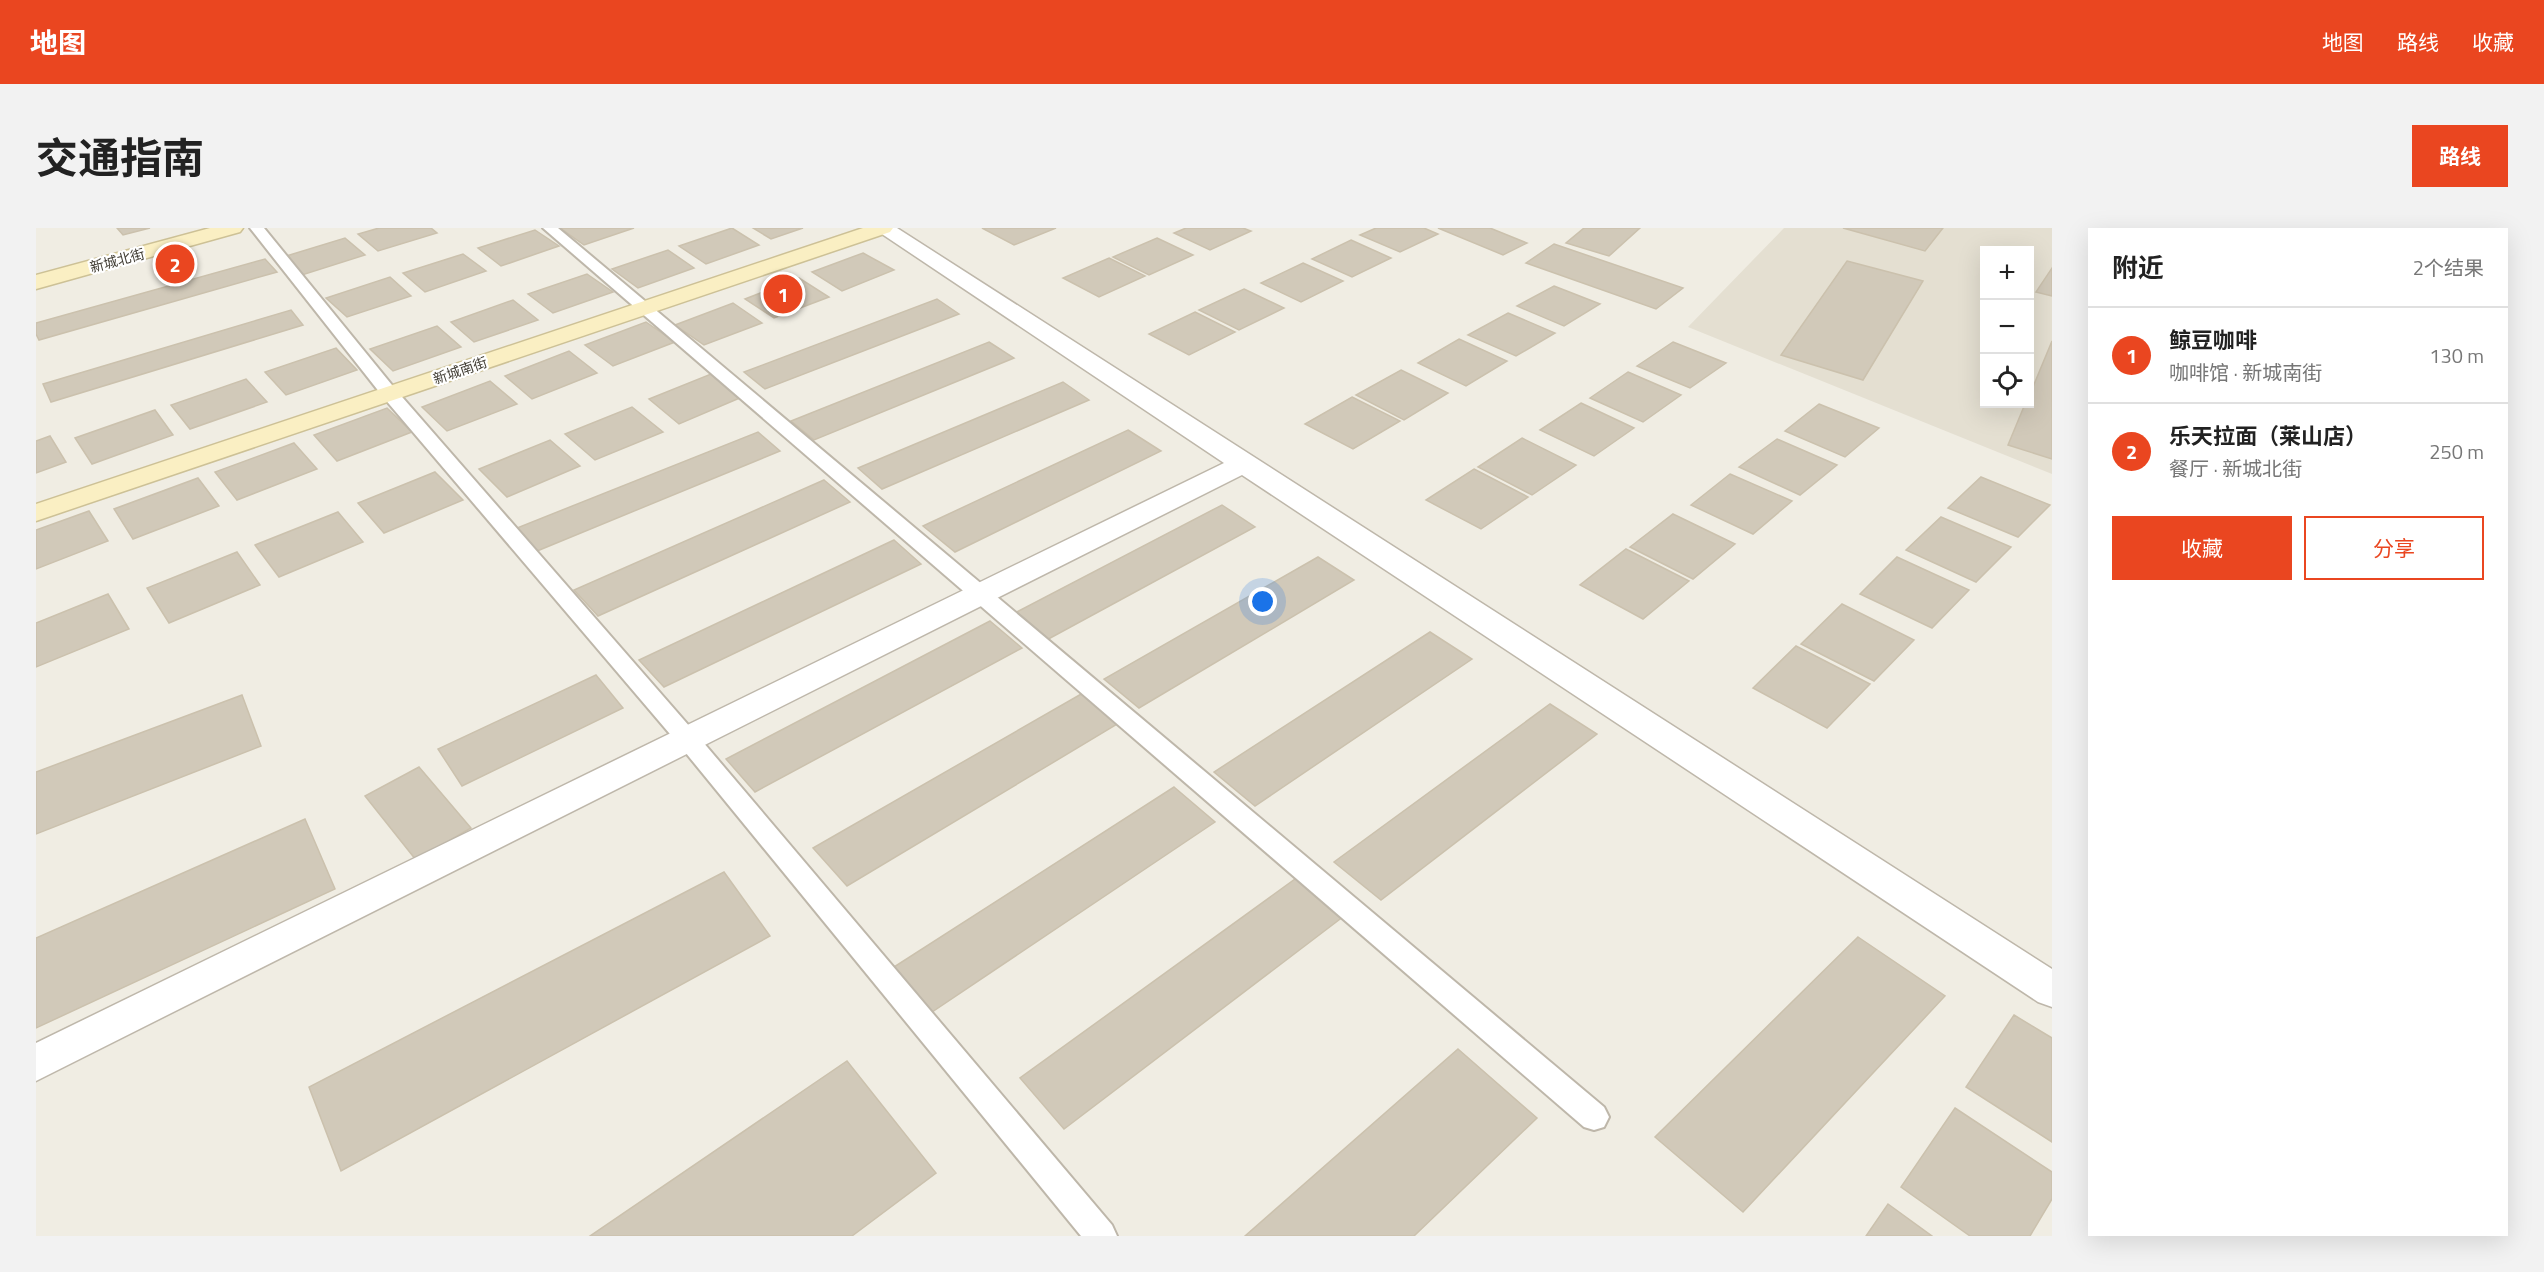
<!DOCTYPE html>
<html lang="zh">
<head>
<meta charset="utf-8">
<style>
	body { margin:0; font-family:"Titillium Web","Noto Sans SC",sans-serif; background:#f2f2f2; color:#222 }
	.controls { position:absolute; right:18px; top:18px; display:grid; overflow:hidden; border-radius:0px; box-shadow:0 6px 24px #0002 }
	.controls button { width:54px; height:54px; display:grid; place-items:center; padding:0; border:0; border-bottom:2px solid #e0e0e0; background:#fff; color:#222; font:30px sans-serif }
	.you { position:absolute; left:1227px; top:374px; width:21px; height:21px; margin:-15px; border:4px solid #fff; border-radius:50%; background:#1a73e8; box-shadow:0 0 0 9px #1a73e833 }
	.badge { display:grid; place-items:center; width:39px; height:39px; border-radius:50%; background:#ea4620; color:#fff; font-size:20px; font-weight:700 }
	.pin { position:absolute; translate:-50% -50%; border:3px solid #fff; box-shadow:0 2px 6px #0006 }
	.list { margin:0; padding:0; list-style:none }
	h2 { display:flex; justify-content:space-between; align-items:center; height:78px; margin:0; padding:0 24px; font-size:26px }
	h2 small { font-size:20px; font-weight:400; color:#767676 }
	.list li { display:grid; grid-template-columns:39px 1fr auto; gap:18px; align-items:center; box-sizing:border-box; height:96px; padding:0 24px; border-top:2px solid #e0e0e0 }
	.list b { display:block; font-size:22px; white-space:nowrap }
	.list p { margin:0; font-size:20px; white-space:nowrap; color:#767676 }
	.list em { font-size:20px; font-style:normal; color:#767676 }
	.actions { display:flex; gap:12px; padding:18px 24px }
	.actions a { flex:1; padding:14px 0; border:2px solid #ea4620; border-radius:0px; text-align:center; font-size:21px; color:#ea4620 }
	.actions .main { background:#ea4620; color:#fff }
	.icon { flex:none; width:33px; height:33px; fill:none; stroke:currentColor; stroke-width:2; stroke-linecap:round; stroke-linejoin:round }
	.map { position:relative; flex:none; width:2016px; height:1008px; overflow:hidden; border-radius:0px }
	header { display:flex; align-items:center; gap:36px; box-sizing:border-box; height:84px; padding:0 30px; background:#ea4620; color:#fff }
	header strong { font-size:28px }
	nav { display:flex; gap:33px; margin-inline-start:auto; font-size:21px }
	.intro { display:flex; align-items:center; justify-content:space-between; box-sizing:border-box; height:144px; padding:0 36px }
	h1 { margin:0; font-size:42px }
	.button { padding:15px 27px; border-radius:0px; background:#ea4620; color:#fff; font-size:21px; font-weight:700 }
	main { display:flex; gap:36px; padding:0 36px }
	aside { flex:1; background:#fff; border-radius:0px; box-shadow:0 6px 24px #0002 }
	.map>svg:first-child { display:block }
	.residential { fill:#e4dfd1; fill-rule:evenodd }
	.building { fill:#d1c9b9; stroke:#cbc1ad; stroke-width:1.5 }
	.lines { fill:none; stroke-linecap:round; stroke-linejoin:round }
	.lane-casing { stroke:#beb7aa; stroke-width:4 }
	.street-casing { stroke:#beb7aa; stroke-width:3 }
	.secondary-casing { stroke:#cdc196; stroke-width:3 }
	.lane { fill:#fff; fill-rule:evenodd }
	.street { fill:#fff; fill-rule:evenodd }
	.secondary { fill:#faefc3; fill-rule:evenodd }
	.labels { text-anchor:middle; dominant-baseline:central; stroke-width:4.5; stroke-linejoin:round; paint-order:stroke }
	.far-street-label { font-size:14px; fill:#413d34; stroke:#fff }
</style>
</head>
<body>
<header>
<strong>地图</strong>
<nav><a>地图</a><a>路线</a><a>收藏</a></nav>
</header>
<div class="intro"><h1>交通指南</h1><a class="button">路线</a></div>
<main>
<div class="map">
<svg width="2016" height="1008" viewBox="0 0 2016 1008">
	<rect width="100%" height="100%" fill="#f0ede3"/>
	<!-- residential -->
	<path class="residential" d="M1748,0h268v246l-364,-147zM1948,22h46v154h-46z"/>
	<!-- building -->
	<g class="building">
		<polygon points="81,0 114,0 87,7"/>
		<polygon points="343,0 395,0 401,5 342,23 322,6"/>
		<polygon points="524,0 598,0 548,17"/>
		<polygon points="696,0 723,17 670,36 643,18"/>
		<polygon points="717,0 767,0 735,11"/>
		<polygon points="946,0 1020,0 978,17"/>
		<polygon points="1150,0 1207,0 1215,3 1174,22 1138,5"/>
		<polygon points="1340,0 1388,0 1402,6 1364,24 1324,7"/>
		<polygon points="1402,0 1454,0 1491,15 1467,27"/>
		<polygon points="1548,0 1604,0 1573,28 1530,15"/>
		<polygon points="1807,0 1907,0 1889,23"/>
		<polygon points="499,2 523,18 465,38 442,20"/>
		<polygon points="309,10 329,27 266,47 247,29"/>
		<polygon points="1121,10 1157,27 1113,47 1077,29"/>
		<polygon points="1315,12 1355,30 1316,49 1276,31"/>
		<polygon points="1518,16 1647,60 1620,81 1490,35"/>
		<polygon points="632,22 658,40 602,60 576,41"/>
		<polygon points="827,25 858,42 806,63 776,44"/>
		<polygon points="427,26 450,43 389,64 367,45"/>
		<polygon points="1073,30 1109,48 1063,69 1027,50"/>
		<polygon points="229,31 241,44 3,112 0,106 0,95"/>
		<polygon points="1811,33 1887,53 1827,152 1745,127"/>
		<polygon points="1267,35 1307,53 1265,74 1225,55"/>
		<polygon points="2016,40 2016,68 2000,64"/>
		<polygon points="551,46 577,64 517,85 492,66"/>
		<polygon points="354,49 375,68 311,89 290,70"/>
		<polygon points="763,50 793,69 738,90 709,71"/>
		<polygon points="1518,58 1564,76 1528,98 1481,78"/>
		<polygon points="1208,61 1248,80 1203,102 1163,82"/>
		<polygon points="901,71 923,86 729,161 708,144"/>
		<polygon points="477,72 502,92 438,114 415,94"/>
		<polygon points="697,75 726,95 668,117 639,97"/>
		<polygon points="255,82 267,97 15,174 7,156"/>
		<polygon points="1159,84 1199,104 1153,127 1113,106"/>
		<polygon points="1472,85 1519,105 1480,128 1432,107"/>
		<polygon points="610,94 639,114 577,138 549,117"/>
		<polygon points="401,98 425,119 357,143 334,121"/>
		<polygon points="1423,111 1471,133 1430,158 1382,135"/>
		<polygon points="2016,113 2016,231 1972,217 1989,176 1994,176 1994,166"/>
		<polygon points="953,114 978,130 778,212 755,193"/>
		<polygon points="1637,114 1690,135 1654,160 1601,138"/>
		<polygon points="300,120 321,142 250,167 229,144"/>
		<polygon points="533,123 561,145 496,171 469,148"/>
		<polygon points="1365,142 1412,165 1368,192 1320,167"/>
		<polygon points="1592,144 1645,167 1607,194 1554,170"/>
		<polygon points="675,146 706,169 643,196 613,171"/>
		<polygon points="210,151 231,174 154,201 135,177"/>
		<polygon points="454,153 481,176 411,203 386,179"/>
		<polygon points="1027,154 1053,172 846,261 822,240"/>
		<polygon points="1316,169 1364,193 1317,221 1269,196"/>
		<polygon points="1545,175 1598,200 1558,228 1504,202"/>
		<polygon points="1783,176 1843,200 1809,229 1749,203"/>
		<polygon points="596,179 627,204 559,232 529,206"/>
		<polygon points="351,180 376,204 301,233 278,207"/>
		<polygon points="119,182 137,207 56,236 39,210"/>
		<polygon points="1092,202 1125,223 919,324 887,298"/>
		<polygon points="722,204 744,223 501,323 481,300"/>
		<polygon points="14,208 30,234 0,245 0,213"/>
		<polygon points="1486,210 1540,237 1496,267 1442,239"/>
		<polygon points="1741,211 1801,237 1764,267 1703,239"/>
		<polygon points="514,212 544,238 471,269 443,241"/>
		<polygon points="258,215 281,241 201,272 179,244"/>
		<polygon points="1438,241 1492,269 1445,301 1390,272"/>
		<polygon points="399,244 427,272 348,305 322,275"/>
		<polygon points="1694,246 1756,273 1717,306 1655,277"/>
		<polygon points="1945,249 2014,277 1982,309 1912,280"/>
		<polygon points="162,250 183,278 97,311 78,281"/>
		<polygon points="788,252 814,274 562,388 538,362"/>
		<polygon points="1186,277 1219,299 1005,415 973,388"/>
		<polygon points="53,283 72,313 0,341 0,302"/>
		<polygon points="302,284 327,314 243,349 219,317"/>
		<polygon points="1637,286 1699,316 1657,351 1594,319"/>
		<polygon points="1905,289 1975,319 1940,354 1870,322"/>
		<polygon points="858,312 885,336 628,459 603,432"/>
		<polygon points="1590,321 1653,353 1607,391 1544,357"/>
		<polygon points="201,324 224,357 133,395 111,360"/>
		<polygon points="1282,329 1318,352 1103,480 1068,451"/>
		<polygon points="1861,329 1933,362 1896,400 1824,366"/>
		<polygon points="72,366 93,401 0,439 0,395"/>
		<polygon points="1806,376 1878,412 1838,453 1765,416"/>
		<polygon points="954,393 986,420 719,564 690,531"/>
		<polygon points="1394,404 1436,431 1219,578 1178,544"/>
		<polygon points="1760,418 1834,456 1791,500 1717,460"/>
		<polygon points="560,447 587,480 426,558 402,521"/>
		<polygon points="1047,465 1083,495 811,658 777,620"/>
		<polygon points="206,467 225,518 0,606 0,544"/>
		<polygon points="1514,476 1561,506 1345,672 1298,634"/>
		<polygon points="383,539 435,600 380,632 329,568"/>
		<polygon points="1138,559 1179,594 896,784 858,739"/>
		<polygon points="269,591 299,661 0,800 0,710"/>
		<polygon points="688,644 734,708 305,943 273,859"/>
		<polygon points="1266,646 1312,685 1028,901 984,850"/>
		<polygon points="1822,709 1909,768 1707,984 1619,909"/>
		<polygon points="1978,787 2016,810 2016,914 1930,859"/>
		<polygon points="1422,821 1501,890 1378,1008 1209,1008"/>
		<polygon points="811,833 900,945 816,1008 554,1008"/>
		<polygon points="1919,880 2016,944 2016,971 1994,1008 1934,1008 1865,959"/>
		<polygon points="1852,976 1896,1008 1830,1008"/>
	</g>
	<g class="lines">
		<defs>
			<g id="lane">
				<polygon points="214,0 228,0 360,162 661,507 1076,997 1081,1008 1045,1008 645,519 348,170"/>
				<polygon points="507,0 522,0 1568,879 1573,889 1568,899 1558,902 1548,899"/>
			</g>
			<polygon id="street" points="837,0 861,0 2016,741 2016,779 2002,774 1206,247 0,853 0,815 1188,235"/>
			<g id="secondary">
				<polygon points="174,0 207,0 204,4 0,61 0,47"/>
				<polygon points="827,0 857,0 854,4 0,293 0,276"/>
			</g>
		</defs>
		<!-- lane casing -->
		<use href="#lane" class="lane-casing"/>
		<!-- street casing -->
		<use href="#street" class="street-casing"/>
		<!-- secondary casing -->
		<use href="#secondary" class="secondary-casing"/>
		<!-- lane -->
		<use href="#lane" class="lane"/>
		<!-- street -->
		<use href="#street" class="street"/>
		<!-- secondary -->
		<use href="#secondary" class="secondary"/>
	</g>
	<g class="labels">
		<!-- far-street labels -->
		<g class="far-street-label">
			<text transform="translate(81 32) rotate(-15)">新城北街</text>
			<text transform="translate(424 142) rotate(-19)">新城南街</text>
		</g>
	</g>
</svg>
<div class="controls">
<button>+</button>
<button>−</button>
<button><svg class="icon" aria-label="locate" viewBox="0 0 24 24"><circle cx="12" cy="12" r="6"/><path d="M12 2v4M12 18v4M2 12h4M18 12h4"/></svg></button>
</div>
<div class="you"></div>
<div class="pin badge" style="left:747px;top:66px">1</div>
<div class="pin badge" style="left:139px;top:36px">2</div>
</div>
<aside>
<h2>附近<small>2个结果</small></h2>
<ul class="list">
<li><span class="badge">1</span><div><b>鲸豆咖啡</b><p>咖啡馆 · 新城南街</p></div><em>130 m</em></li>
<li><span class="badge">2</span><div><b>乐天拉面（莱山店）</b><p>餐厅 · 新城北街</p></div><em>250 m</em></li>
</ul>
<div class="actions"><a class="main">收藏</a><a>分享</a></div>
</aside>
</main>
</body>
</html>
